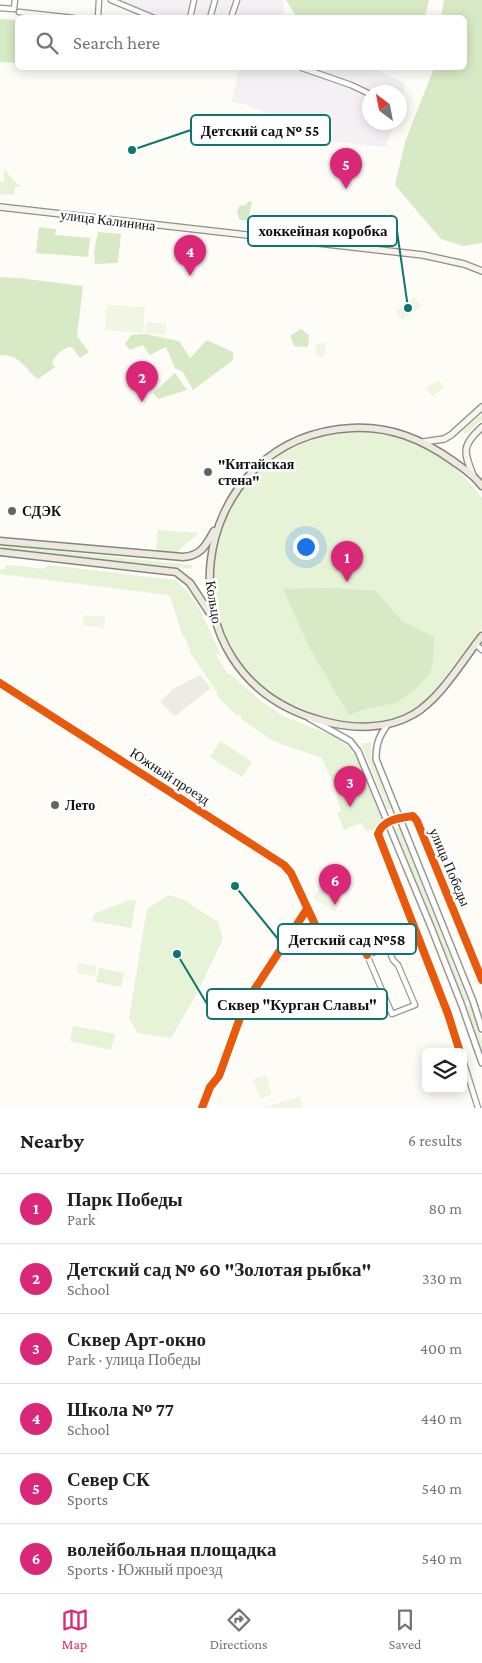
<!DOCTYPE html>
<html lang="en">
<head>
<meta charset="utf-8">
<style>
	body { margin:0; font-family:"Crimson Pro",serif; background:#f6f6f6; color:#202124 }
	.controls { position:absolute; right:15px; bottom:15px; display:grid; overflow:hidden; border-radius:8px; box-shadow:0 2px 12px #0003 }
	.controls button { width:45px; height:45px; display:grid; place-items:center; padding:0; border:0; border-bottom:1px solid #e0e0e0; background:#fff; color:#202124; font:25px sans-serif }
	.compass { position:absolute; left:362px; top:85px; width:45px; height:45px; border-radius:50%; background:#fff; box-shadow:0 2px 12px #0003; rotate:328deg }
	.you { position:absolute; left:305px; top:546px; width:18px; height:18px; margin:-12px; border:4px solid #fff; border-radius:50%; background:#1a73e8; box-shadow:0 0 0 8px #1a73e833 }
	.badge { display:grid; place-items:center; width:32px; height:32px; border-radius:50%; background:#db2777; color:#fff; font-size:16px; font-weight:700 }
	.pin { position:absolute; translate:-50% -41px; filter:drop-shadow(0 1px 2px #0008) }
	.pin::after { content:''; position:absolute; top:26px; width:18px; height:15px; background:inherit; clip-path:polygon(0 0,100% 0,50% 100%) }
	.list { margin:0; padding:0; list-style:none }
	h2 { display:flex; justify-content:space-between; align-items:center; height:65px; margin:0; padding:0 20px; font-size:21px }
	h2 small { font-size:16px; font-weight:400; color:#757577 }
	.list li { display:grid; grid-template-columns:32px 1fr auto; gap:15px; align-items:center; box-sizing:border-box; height:70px; padding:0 20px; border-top:1px solid #e0e0e0 }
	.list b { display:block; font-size:19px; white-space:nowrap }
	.list p { margin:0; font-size:16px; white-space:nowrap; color:#757577 }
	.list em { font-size:16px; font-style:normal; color:#757577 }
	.icon { flex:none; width:28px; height:28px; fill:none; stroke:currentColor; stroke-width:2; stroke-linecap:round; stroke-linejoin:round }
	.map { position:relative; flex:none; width:482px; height:1108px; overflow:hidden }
	.search { position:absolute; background:#fff; box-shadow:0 2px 12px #0003; left:15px; right:15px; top:15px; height:55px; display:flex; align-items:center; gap:12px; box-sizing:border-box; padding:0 18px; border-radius:8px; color:#757577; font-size:19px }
	.sheet { height:485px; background:#fff }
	nav { display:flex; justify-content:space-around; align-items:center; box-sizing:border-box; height:70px; border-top:1px solid #e0e0e0; background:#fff; font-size:14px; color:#757577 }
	nav a { display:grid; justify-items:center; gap:2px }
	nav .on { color:#db2777 }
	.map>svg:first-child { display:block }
	.industrial { fill:#f5f0f3 }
	.green { fill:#e7f3d7 }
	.forest { fill:#d8eac5 }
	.pitch { fill:#f0f6e1 }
	.plaza { fill:#edebe2 }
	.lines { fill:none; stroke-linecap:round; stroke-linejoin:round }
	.minor-casing { stroke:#979795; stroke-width:7 }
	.tertiary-casing { stroke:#979795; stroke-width:8 }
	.secondary-casing { stroke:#8e8d8b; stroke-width:8 }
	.primary-casing { stroke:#858482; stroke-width:9 }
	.minor { stroke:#fffffe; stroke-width:4.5 }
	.tertiary { stroke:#fffffe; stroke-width:5 }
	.secondary { stroke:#f6f4eb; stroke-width:5.5 }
	.primary { stroke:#ede9dc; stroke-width:6 }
	.cycleway-casing { stroke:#fff; stroke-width:11 }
	.cycleway { stroke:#e8590c; stroke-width:8 }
	.poi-dot { fill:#646362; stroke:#fff; stroke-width:2 }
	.labels { text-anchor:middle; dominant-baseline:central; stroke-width:5; stroke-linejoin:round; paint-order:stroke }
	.street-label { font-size:14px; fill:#111; stroke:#fff }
	.poi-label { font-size:14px; font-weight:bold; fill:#111; stroke:#fff; text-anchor:start }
	.leader { fill:none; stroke:#0f766e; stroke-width:2 }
	.callout-dot { fill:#0f766e; stroke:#fff; stroke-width:2 }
	.callout { fill:#fff; stroke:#0f766e; stroke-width:2 }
	.callout-label { font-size:15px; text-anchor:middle; font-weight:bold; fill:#111 }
</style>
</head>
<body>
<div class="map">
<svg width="482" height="1108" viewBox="0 0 482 1108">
	<rect width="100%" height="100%" fill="#fdfcf7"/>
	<!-- industrial -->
	<g class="industrial">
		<polygon points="109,0 283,0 285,16 287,17 148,17"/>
		<polygon points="239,68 373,68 406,84 400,105 400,92 370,92 370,122 394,123 386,147 328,141 270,120 271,115 244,104 232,102"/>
	</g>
	<!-- green -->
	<g class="green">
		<polygon points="4,169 18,185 21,185 19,187 15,187 14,195 0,194 0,182 4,181"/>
		<polygon points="482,414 482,420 466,434 462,431"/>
		<path d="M359,431c53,4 91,24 123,67 0,34 0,68 0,102 0,8 0,22 -1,30 -5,11 -19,26 -27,36 -13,18 -26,37 -47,48 -20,11 -60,12 -82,5 -6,-2 -11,-5 -17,-8 -11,-5 -24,-9 -34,-16 -8,-4 -14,-11 -20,-17 -47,-48 -55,-125 -16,-181 30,-44 69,-61 121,-66z"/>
		<polygon points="158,530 199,533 179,550 179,553 156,551"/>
		<polygon points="3,545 192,565 192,569 2,549"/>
		<polygon points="10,565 44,569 45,567 50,565 176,580 187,591 199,608 222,657 217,654 216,655 228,674 230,673 236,679 261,701 283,716 334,736 352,750 351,751 352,753 355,752 383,823 379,825 374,832 371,829 366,831 362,823 344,830 337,812 341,811 336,797 338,796 336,789 348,785 351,788 349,784 347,783 335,788 322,758 273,741 241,719 241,716 238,714 237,716 217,696 217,692 191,654 185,637 183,637 171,599 168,595 0,574 0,569 4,570 6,566"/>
		<polygon points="220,741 252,762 242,777 210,757"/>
		<polygon points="371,742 371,757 391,809 388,810 361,744"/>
		<polygon points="399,827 468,1002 465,1003 395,829"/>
		<polygon points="169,895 184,900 218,922 223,939 196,995 171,1038 138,1033 129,1018 147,909"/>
		<polygon points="130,900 136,901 131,928 92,921 94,914"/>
		<polygon points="99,968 124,973 121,987 96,982"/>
		<polygon points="470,1005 482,1040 482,1052 467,1006"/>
		<polygon points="73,1026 115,1034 111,1050 70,1041"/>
	</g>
	<!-- forest -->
	<g class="forest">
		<polygon points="286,0 429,0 425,17 297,18"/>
		<polygon points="444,0 482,0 482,250 482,243 463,246 441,239 395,185 405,142 434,68 464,68 464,18 441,17"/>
		<polygon points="0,19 17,20 17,63 0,62"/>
		<polygon points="249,201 252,202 248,220 240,220 237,213 239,206 245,205"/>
		<polygon points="39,227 56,229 55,235 90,238 88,257 36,253"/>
		<polygon points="98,232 121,234 118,263 95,264 94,251"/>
		<path d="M0,277l19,1 64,8 -6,50 12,16 -9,6 -8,-11c-9,0 -17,8 -20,16l3,4 -17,12c-15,-11 -16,-24 -38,-24z"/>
		<polygon points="301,329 309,335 308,347 294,346 290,336"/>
		<polygon points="146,334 179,341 190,358 207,340 233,352 233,360 193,390 183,372 175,368 166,347 150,355 143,345 130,350 125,344 131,335"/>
		<polygon points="175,373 187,390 158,399 153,393"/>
		<polygon points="335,588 376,591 402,621 434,637 433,661 430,673 418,687 396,703 365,709 349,715 309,647 283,589"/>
	</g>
	<!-- pitch -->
	<g class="pitch">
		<polygon points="414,297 421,306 402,320 396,311"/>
		<polygon points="107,305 145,307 143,333 105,330"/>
		<polygon points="146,322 166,324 165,335 145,333"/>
		<polygon points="317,343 326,343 324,357 315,355"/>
		<polygon points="439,380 444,388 432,396 426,388"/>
		<polygon points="85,615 105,617 104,628 82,625"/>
		<polygon points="320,888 341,901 335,912 313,898"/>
		<polygon points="79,963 97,966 95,977 77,973"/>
		<polygon points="266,1075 272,1095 260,1099 253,1079"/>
		<polygon points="299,1097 303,1108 262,1108"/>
	</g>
	<!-- plaza -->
	<polygon class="plaza" points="200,675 211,688 175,716 160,702 173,689"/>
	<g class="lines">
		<defs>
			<g id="minor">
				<polyline points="111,0 154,18"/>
				<polyline points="0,8 14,9 15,0"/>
				<polyline points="19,12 74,18"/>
				<polyline points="98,18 99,0"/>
				<polyline points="190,18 194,0"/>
				<polyline points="210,18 215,0"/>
				<polyline points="231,18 237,0"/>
				<polyline points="302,68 351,85 370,94"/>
				<polyline points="475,644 482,650"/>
				<polyline points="0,683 284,865 291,873 319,933 362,945 367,955"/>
				<polyline points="399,818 413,816 417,821 482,980"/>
				<polyline points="389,822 380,829 378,834 448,1014 460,1052"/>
				<polyline points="388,948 393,960 398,965 415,1005 392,1014 367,955 417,936"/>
				<polyline points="463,1060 478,1108"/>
				<polyline points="202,1108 210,1087 219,1076 245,1004 307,909"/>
			</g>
			<g id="tertiary">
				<polyline points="309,718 350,741 358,751 431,927 462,1006 482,1063"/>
				<path d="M388,724c-9,12 -12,20 -12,35l97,242 9,28"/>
			</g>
			<g id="secondary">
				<polyline points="0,207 423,255 464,264 482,271"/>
				<polyline points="423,442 444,439 451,435 482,407"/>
				<path d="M473,475c-10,-24 -11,-30 9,-48"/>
			</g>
			<g id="primary">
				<path d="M482,486c-8,-11 -18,-17 -29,-25 -31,-22 -63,-35 -101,-33 -168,9 -199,248 -29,293 29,8 64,9 91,-7 27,-16 48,-53 68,-78"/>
				<path d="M0,541l183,16c18,-1 23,-12 31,-26"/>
				<polyline points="0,552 176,572 190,583 211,615"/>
			</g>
		</defs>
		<!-- minor casing -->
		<use href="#minor" class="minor-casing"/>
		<!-- tertiary casing -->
		<use href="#tertiary" class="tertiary-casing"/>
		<!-- secondary casing -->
		<use href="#secondary" class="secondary-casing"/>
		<!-- primary casing -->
		<use href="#primary" class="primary-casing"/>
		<!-- minor -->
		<use href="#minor" class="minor"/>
		<!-- tertiary -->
		<use href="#tertiary" class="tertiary"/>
		<!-- secondary -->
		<use href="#secondary" class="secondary"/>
		<!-- primary -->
		<use href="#primary" class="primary"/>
		<defs>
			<g id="cycleway">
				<polyline points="0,683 284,865 291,873 319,933 362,945 367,955"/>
				<path d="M460,1052l-12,-38 -70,-180c5,-15 22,-16 35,-18l4,5 65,159"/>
				<polyline points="202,1108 210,1087 219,1076 245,1004 307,909"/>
			</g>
		</defs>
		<!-- cycleway casing -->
		<use href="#cycleway" class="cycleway-casing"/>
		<!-- cycleway -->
		<use href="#cycleway" class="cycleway"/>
	</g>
	<!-- markers -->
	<g class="poi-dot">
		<circle cx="208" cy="472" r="5"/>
		<circle cx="12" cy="511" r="5"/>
		<circle cx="55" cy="805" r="5"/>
	</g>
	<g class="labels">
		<!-- street labels -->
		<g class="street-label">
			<text transform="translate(108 220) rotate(7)">улица Калинина</text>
			<text transform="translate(214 602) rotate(81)">Кольцо</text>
			<text transform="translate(170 776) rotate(33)">Южный проезд</text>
			<text transform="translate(450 867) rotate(67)">улица Победы</text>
		</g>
		<!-- poi labels -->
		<g class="poi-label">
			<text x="218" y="464">"Китайская<tspan x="218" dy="16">стена"</tspan></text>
			<text x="22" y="511">СДЭК</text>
			<text x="65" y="805">Лето</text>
		</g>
	</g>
	<!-- callouts -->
	<path class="leader" d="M132 150L191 130M408 308L397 231M235 886L278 939M177 954L207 1004"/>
	<g class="callout-dot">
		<circle cx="132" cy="150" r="5"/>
		<circle cx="408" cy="308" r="5"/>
		<circle cx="235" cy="886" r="5"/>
		<circle cx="177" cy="954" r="5"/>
	</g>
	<g class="callout">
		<rect x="191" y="115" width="139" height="30" rx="5"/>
		<rect x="248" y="216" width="149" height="30" rx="5"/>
		<rect x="278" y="924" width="138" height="30" rx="5"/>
		<rect x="207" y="989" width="180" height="30" rx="5"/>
	</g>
	<g class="callout-label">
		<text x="260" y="136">Детский сад № 55</text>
		<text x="323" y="236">хоккейная коробка</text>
		<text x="347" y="945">Детский сад №58</text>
		<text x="297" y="1010">Сквер "Курган Славы"</text>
	</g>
</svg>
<div class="controls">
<button><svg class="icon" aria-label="layers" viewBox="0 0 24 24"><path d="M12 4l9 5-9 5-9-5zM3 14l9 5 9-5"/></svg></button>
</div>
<svg class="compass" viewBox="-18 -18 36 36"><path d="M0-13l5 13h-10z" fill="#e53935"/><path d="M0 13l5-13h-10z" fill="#757577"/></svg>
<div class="you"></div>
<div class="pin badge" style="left:347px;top:582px">1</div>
<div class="pin badge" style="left:142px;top:402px">2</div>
<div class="pin badge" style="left:350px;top:807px">3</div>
<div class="pin badge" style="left:190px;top:276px">4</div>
<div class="pin badge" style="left:346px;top:189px">5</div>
<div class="pin badge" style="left:335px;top:905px">6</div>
<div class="search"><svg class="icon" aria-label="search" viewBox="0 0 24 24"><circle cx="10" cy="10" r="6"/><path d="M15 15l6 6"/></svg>Search here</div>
</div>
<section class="sheet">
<h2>Nearby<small>6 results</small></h2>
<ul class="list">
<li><span class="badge">1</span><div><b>Парк Победы</b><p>Park</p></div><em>80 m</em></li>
<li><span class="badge">2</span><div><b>Детский сад № 60 &quot;Золотая рыбка&quot;</b><p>School</p></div><em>330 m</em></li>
<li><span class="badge">3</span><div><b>Сквер Арт-окно</b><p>Park · улица Победы</p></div><em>400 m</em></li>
<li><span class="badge">4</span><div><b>Школа № 77</b><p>School</p></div><em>440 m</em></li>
<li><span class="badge">5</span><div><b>Север СК</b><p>Sports</p></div><em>540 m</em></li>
<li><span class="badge">6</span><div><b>волейбольная площадка</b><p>Sports · Южный проезд</p></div><em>540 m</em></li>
</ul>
</section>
<nav>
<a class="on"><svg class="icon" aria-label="map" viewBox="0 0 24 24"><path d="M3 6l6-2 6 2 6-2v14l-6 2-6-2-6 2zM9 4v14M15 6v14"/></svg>Map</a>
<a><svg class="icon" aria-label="directions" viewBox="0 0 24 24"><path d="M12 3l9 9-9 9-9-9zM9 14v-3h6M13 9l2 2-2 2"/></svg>Directions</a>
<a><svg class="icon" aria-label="saved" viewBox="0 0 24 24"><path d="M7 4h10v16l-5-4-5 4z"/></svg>Saved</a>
</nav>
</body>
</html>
